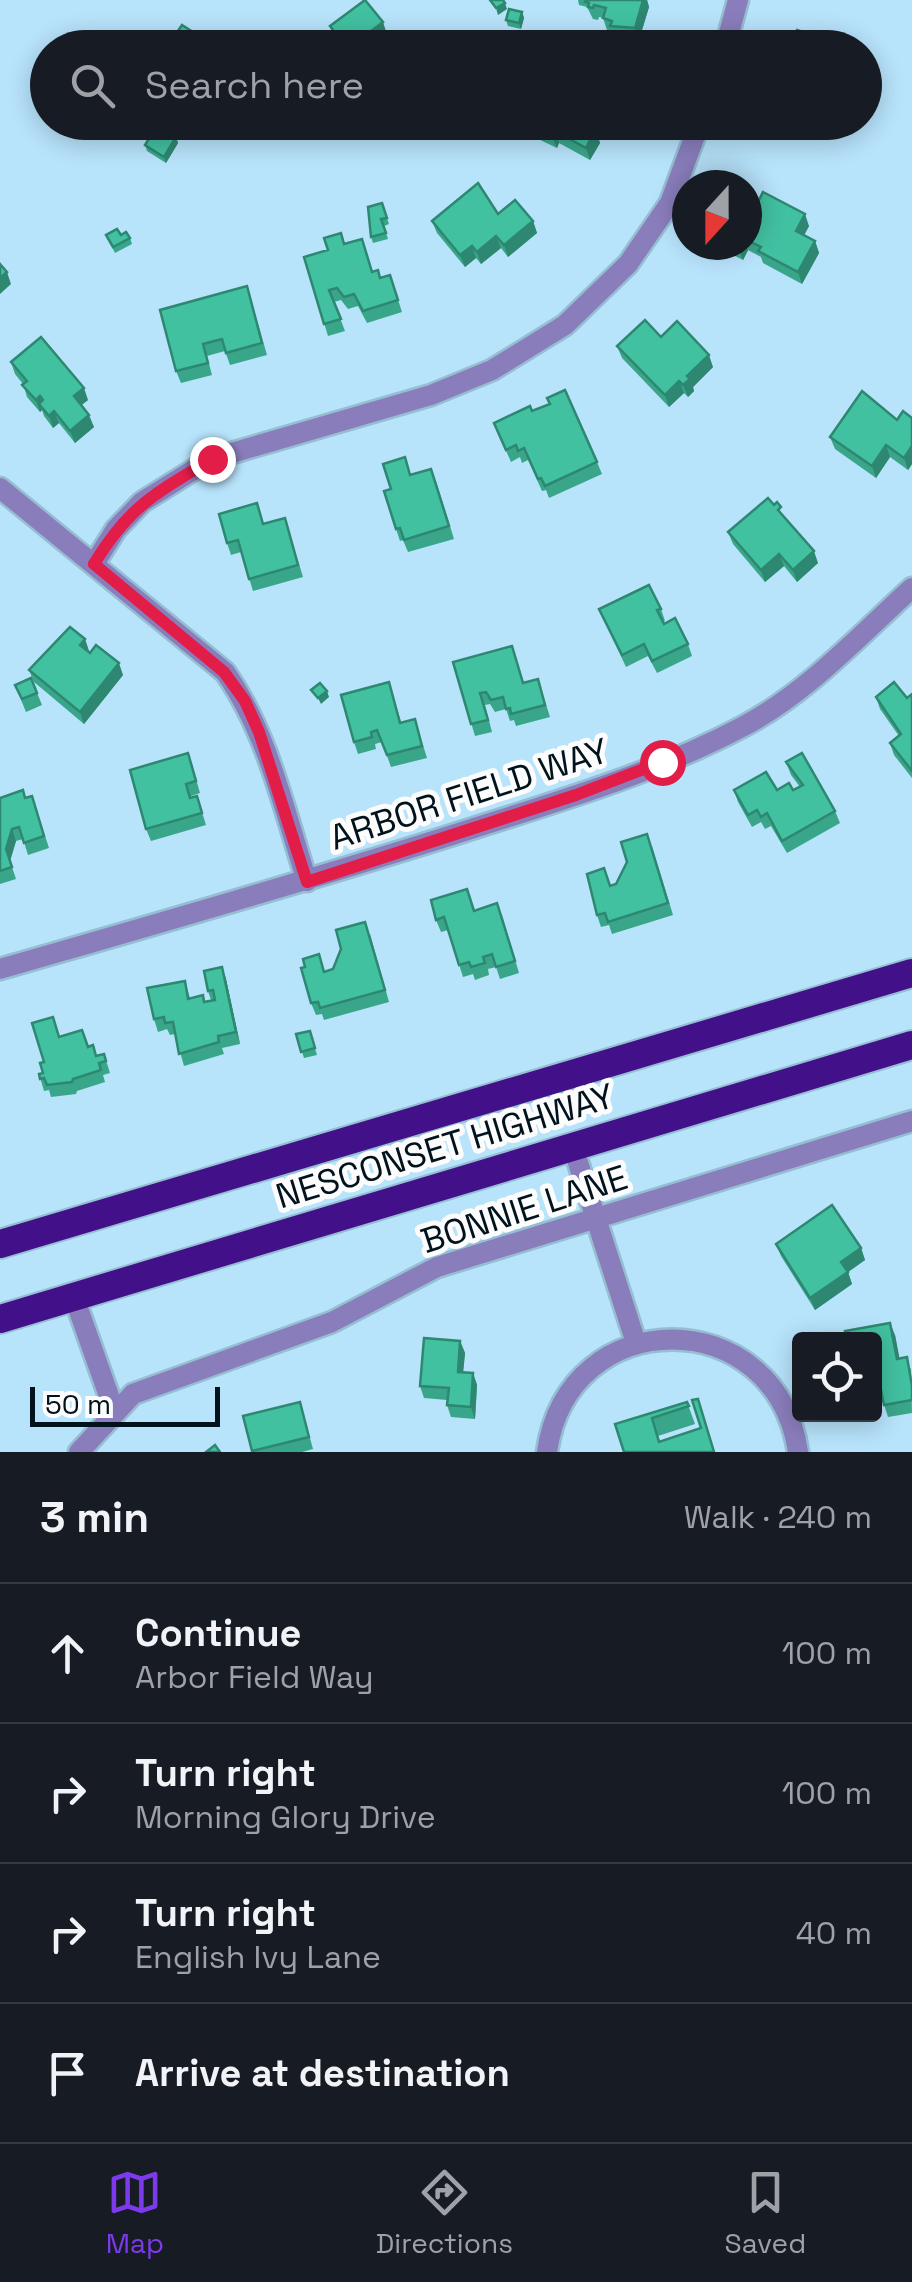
<!DOCTYPE html>
<html lang="en">
<head>
<meta charset="utf-8">
<style>
	body { margin:0; font-family:"Space Grotesk",sans-serif; background:#242831; color:#f1f3f6 }
	.controls { position:absolute; right:30px; bottom:30px; display:grid; overflow:hidden; border-radius:10px; box-shadow:0 5px 25px #0003 }
	.controls button { width:90px; height:90px; display:grid; place-items:center; padding:0; border:0; border-bottom:2px solid #363941; background:#171b24; color:#f1f3f6; font:50px sans-serif }
	.compass { position:absolute; left:672px; top:170px; width:90px; height:90px; border-radius:50%; background:#171b24; box-shadow:0 5px 25px #0003; rotate:201deg }
	.scale { position:absolute; left:30px; bottom:25px; width:190px; box-sizing:border-box; padding-left:10px; border:5px solid #00131d; border-top:0; font-size:28px; line-height:35px; white-space:nowrap; color:#00131d; -webkit-text-stroke:8px #fcfcfc; paint-order:stroke }
	.stop { position:absolute; width:30px; height:30px; margin:-22px; border:8px solid #e11d48; border-radius:50%; background:#fff }
	.stop.end { background:#e11d48; border-color:#fff; box-shadow:0 2px 10px #0008 }
	.list { margin:0; padding:0; list-style:none }
	h2 { display:flex; justify-content:space-between; align-items:center; height:130px; margin:0; padding:0 40px; font-size:42px }
	h2 small { font-size:32px; font-weight:400; color:#9ea1a6 }
	.list li { display:grid; grid-template-columns:65px 1fr auto; gap:30px; align-items:center; box-sizing:border-box; height:140px; padding:0 40px; border-top:2px solid #363941 }
	.list b { display:block; font-size:38px; white-space:nowrap }
	.list p { margin:0; font-size:32px; white-space:nowrap; color:#9ea1a6 }
	.list em { font-size:32px; font-style:normal; color:#9ea1a6 }
	.icon { flex:none; width:55px; height:55px; fill:none; stroke:currentColor; stroke-width:2; stroke-linecap:round; stroke-linejoin:round }
	.map { position:relative; flex:none; width:912px; height:1452px; overflow:hidden }
	.search { position:absolute; background:#171b24; box-shadow:0 5px 25px #0003; left:30px; right:30px; top:30px; height:110px; display:flex; align-items:center; gap:25px; box-sizing:border-box; padding:0 35px; border-radius:55px; color:#9ea1a6; font-size:38px }
	.sheet { height:690px; background:#171b24 }
	nav { display:flex; justify-content:space-around; align-items:center; box-sizing:border-box; height:140px; border-top:2px solid #363941; background:#171b24; font-size:28px; color:#9ea1a6 }
	nav a { display:grid; justify-items:center; gap:5px }
	nav .on { color:#7c3aed }
	.map>svg:first-child { display:block }
	.lines { fill:none; stroke-linecap:round; stroke-linejoin:round }
	.minor-casing { stroke:#96bed3; stroke-width:25 }
	.trunk-casing { stroke:#96bed3; stroke-width:32 }
	.minor { stroke:#8a7dbc; stroke-width:20 }
	.trunk { stroke:#421088; stroke-width:28 }
	.wall { fill:#39a68a }
	.shaded-wall { fill:#2e8771 }
	.building { fill:#42c1a1; stroke:#2e8771; stroke-width:2.5 }
	.route { stroke:#e11d48; stroke-width:12 }
	.labels { text-anchor:middle; dominant-baseline:central; stroke-width:10; stroke-linejoin:round; paint-order:stroke }
	.street-label { font-size:35px; fill:#00131d; stroke:#fcfcfc }
</style>
</head>
<body>
<div class="map">
<svg width="912" height="1452" viewBox="0 0 912 1452">
	<rect width="100%" height="100%" fill="#b7e3fb"/>
	<g class="lines">
		<defs>
			<g id="minor">
				<polyline points="725,48 738,0"/>
				<path d="M0,488l225,184c43,61 59,138 82,209"/>
				<polyline points="94,564 116,529 142,502 211,459 431,395 492,370 565,325 628,264 670,203 700,122"/>
				<path d="M0,969c156,-45 311,-89 465,-138 93,-30 190,-58 277,-104 64,-33 117,-91 170,-139"/>
				<polyline points="573,1147 636,1343"/>
				<polyline points="74,1297 115,1413"/>
				<polyline points="79,1452 133,1394 332,1322 437,1267 912,1121"/>
				<path d="M547,1452c21,-150 229,-150 251,0"/>
			</g>
			<g id="trunk">
				<polyline points="0,1244 912,973"/>
				<polyline points="0,1319 912,1045"/>
			</g>
		</defs>
		<!-- minor casing -->
		<use href="#minor" class="minor-casing"/>
		<!-- trunk casing -->
		<use href="#trunk" class="trunk-casing"/>
		<!-- minor -->
		<use href="#minor" class="minor"/>
		<!-- trunk -->
		<use href="#trunk" class="trunk"/>
	</g>
	<!-- wall -->
	<g class="wall">
		<polygon points="578,0 647,0 649,7 639,40 615,38 612,32 607,30 603,18 599,17 598,20 593,19 587,7 579,5"/>
		<polygon points="522,12 524,18 521,29 508,26 506,20"/>
		<polygon points="184,122 205,122 200,131"/>
		<polygon points="533,122 611,122 607,130 601,127 597,134 600,143 590,160 559,143 557,148 536,138 532,126"/>
		<polygon points="176,137 178,143 166,163 147,151 145,145"/>
		<polygon points="382,203 389,224 384,226 388,239 373,243 371,237"/>
		<polygon points="747,210 809,226 804,235 815,241 819,253 802,284 763,263 761,257 748,250 743,260 719,248 718,245 747,245"/>
		<polygon points="498,214 533,221 537,233 508,257 501,248 481,264 476,258 465,267 437,233 432,221"/>
		<polygon points="106,235 121,235 130,238 132,244 115,253"/>
		<polygon points="345,244 380,278 390,275 402,312 367,323 358,306 348,309 341,300 334,302 345,331 328,336 304,257"/>
		<polygon points="247,286 267,355 230,365 225,351 207,356 212,375 181,383 176,371"/>
		<polygon points="661,337 713,367 693,387 694,391 688,397 684,393 669,407 622,358 617,346"/>
		<polygon points="11,362 88,400 81,405 94,427 75,443 59,423 53,428 44,416 42,410 40,412 27,397 23,384 15,374"/>
		<polygon points="532,411 597,462 602,474 549,498 546,490 542,491 528,460 522,463 520,457 511,462 494,423"/>
		<polygon points="912,418 912,464 908,470 890,457 876,478 835,449 830,437 897,420"/>
		<polygon points="411,475 436,481 454,539 408,552 403,540 400,541 396,529 391,489"/>
		<polygon points="285,518 303,577 253,591 241,552 231,555 227,543 264,524"/>
		<polygon points="785,518 818,563 797,582 784,566 765,582 733,544 728,532"/>
		<polygon points="599,609 661,609 665,621 663,622 688,644 692,656 657,673 648,656 626,667"/>
		<polygon points="85,639 89,652 123,675 84,724 34,682 29,670"/>
		<polygon points="512,646 524,683 538,679 550,717 516,726 514,720 510,721 506,709 495,712 490,704 485,705 492,732 475,736 453,662"/>
		<polygon points="31,678 42,705 26,712 15,685"/>
		<polygon points="389,682 401,722 415,719 427,758 391,767 382,742 375,744 376,749 358,754 354,742"/>
		<polygon points="912,694 912,778 894,755 890,743 899,736 880,709 876,697 907,698"/>
		<polygon points="786,762 835,811 840,823 787,853 771,826 765,829 761,822 752,827 738,802 734,790 793,790 800,787 791,775"/>
		<polygon points="192,765 200,793 191,796 191,798 197,796 206,825 151,841 146,829"/>
		<polygon points="32,796 49,848 28,855 23,839 16,841 10,861 16,879 0,884 0,798 25,798"/>
		<polygon points="652,846 673,915 612,934 609,925 601,927 597,915 616,884"/>
		<polygon points="474,910 502,915 519,973 500,979 496,967 488,969 489,975 475,980 473,974 463,977 448,930 441,932 436,920"/>
		<polygon points="370,934 389,1002 324,1020 322,1014 316,1015 311,1003 325,972 333,969"/>
		<polygon points="222,967 226,979 240,1044 222,1048 224,1054 184,1066 175,1034 170,1035 167,1029 158,1032 154,1019 185,981 190,998 203,995 205,1001 211,1000 208,991"/>
		<polygon points="310,1031 317,1055 304,1058 296,1034"/>
		<polygon points="59,1037 88,1047 97,1056 104,1054 110,1073 103,1075 105,1082 77,1091 76,1094 51,1097 49,1090 44,1091 39,1074 43,1073 44,1062"/>
		<polygon points="776,1244 861,1248 865,1260 848,1272 852,1284 815,1310 781,1256"/>
		<polygon points="895,1335 899,1358 911,1369 912,1413 888,1417 882,1398 874,1399 874,1340"/>
		<polygon points="460,1341 465,1353 463,1372 473,1373 477,1385 475,1419 451,1417 447,1405 447,1400 424,1398 420,1386"/>
		<polygon points="698,1399 715,1452 624,1452 615,1424 687,1402 695,1424 658,1436 660,1441 701,1428"/>
		<polygon points="300,1402 313,1449 302,1452 252,1452 243,1416"/>
	</g>
	<!-- shaded-wall -->
	<g class="shaded-wall">
		<polygon points="643,0 647,0 649,7 639,40 635,28"/>
		<polygon points="505,3 507,9 498,15 496,8"/>
		<polygon points="522,12 524,18 521,29 519,23"/>
		<polygon points="383,22 387,34 369,48 355,48 354,44"/>
		<polygon points="197,122 205,122 200,131"/>
		<polygon points="592,122 599,122 601,127 597,134 600,143 590,160 586,148 589,127"/>
		<polygon points="555,131 559,143 557,148 552,136"/>
		<polygon points="176,137 178,143 166,163 164,157"/>
		<polygon points="805,214 809,226 800,243 796,231"/>
		<polygon points="533,221 537,233 508,257 504,245"/>
		<polygon points="496,236 501,248 481,264 477,252"/>
		<polygon points="815,241 819,253 802,284 798,272"/>
		<polygon points="740,245 746,245 748,250 743,260 738,248"/>
		<polygon points="472,246 476,258 465,267 460,255"/>
		<polygon points="7,272 11,284 0,294 0,278"/>
		<polygon points="709,355 713,367 693,387 694,391 688,397 683,385 687,376"/>
		<polygon points="679,381 684,393 669,407 665,395"/>
		<polygon points="84,388 88,400 78,408 74,396"/>
		<polygon points="40,396 44,409 39,404 42,410 40,412 36,400"/>
		<polygon points="54,411 59,423 53,428 49,416"/>
		<polygon points="89,415 94,427 75,443 70,431"/>
		<polygon points="886,445 890,457 876,478 872,466"/>
		<polygon points="912,446 912,464 908,470 904,458"/>
		<polygon points="814,551 818,563 797,582 793,570"/>
		<polygon points="779,554 784,566 765,582 761,570"/>
		<polygon points="85,639 89,651 84,657 80,645"/>
		<polygon points="119,663 123,675 84,724 80,712"/>
		<polygon points="327,691 329,697 321,704 318,698"/>
		<polygon points="12,829 16,841 10,861 16,879 6,849"/>
		<polygon points="222,967 226,979 240,1044 236,1032"/>
		<polygon points="861,1248 865,1260 848,1272 852,1284 815,1310 810,1298 841,1262"/>
		<polygon points="890,1323 895,1335 902,1371 897,1359"/>
		<polygon points="460,1341 465,1353 462,1384 458,1372"/>
		<polygon points="473,1373 477,1385 475,1419 471,1407"/>
	</g>
	<!-- building -->
	<g class="building">
		<polygon points="365,0 383,22 354,44 357,48 307,48 306,46 320,36 322,38 333,30 330,26"/>
		<polygon points="490,0 503,0 505,3 496,8"/>
		<polygon points="586,0 643,0 635,28 610,26 612,21 603,18 606,8 594,5 593,8 588,7 589,3 585,2"/>
		<polygon points="509,9 522,12 519,23 506,20"/>
		<polygon points="182,25 215,46 213,48 172,48 173,46 169,44"/>
		<polygon points="797,30 852,48 791,48"/>
		<polygon points="534,122 592,122 589,127 595,130 586,148 555,131 552,136 532,126"/>
		<polygon points="157,125 176,137 164,157 145,145"/>
		<polygon points="478,183 498,214 515,200 533,221 504,245 496,236 477,252 472,246 460,255 432,221"/>
		<polygon points="763,192 805,214 796,231 815,241 798,272 758,251 761,247 747,240 747,210 753,212"/>
		<polygon points="382,203 387,218 381,219 386,233 371,237 368,207"/>
		<polygon points="117,229 121,235 126,232 130,238 113,247 106,235"/>
		<polygon points="341,233 344,244 362,239 372,272 378,270 380,278 390,275 398,300 363,311 354,294 344,297 337,288 329,290 341,319 324,324 304,257 328,250 324,238"/>
		<polygon points="0,264 7,272 0,278"/>
		<polygon points="247,286 262,343 226,353 222,339 203,344 208,363 176,371 160,310"/>
		<polygon points="645,320 661,337 677,321 709,355 687,376 690,379 683,385 679,381 665,395 617,346"/>
		<polygon points="41,337 84,388 74,396 89,415 70,431 54,411 49,416 39,404 43,400 40,396 36,400 22,385 27,381 11,362"/>
		<polygon points="565,390 597,462 545,486 541,478 538,479 524,448 518,451 516,445 506,450 494,423 530,406 532,411 550,404 547,398"/>
		<polygon points="862,391 897,420 903,411 912,418 912,446 904,458 886,445 872,466 830,437"/>
		<polygon points="405,457 410,475 431,469 449,526 404,540 400,528 396,529 384,491 391,489 383,464"/>
		<polygon points="768,498 774,505 777,502 781,507 778,510 814,551 793,570 779,554 761,570 728,532"/>
		<polygon points="257,503 263,524 285,518 298,565 249,579 238,540 227,543 219,514"/>
		<polygon points="649,585 661,609 657,610 664,624 675,618 688,644 652,661 644,644 622,655 599,609"/>
		<polygon points="70,627 85,639 80,645 90,653 96,645 119,663 80,712 29,670"/>
		<polygon points="512,646 523,683 538,679 545,705 511,714 510,708 506,709 503,697 491,700 486,692 480,693 488,720 471,724 453,662"/>
		<polygon points="31,678 37,693 22,699 15,685"/>
		<polygon points="389,682 400,723 415,719 422,746 387,755 377,730 371,732 372,737 354,742 341,695"/>
		<polygon points="894,682 907,698 912,694 912,771 890,743 901,734 876,697"/>
		<polygon points="320,683 327,691 318,698 311,690"/>
		<polygon points="188,753 196,781 186,784 190,798 197,796 202,813 146,829 130,770"/>
		<polygon points="802,753 835,811 782,841 767,813 761,817 757,810 748,815 734,790 766,772 777,790 789,783 793,790 803,785 786,762"/>
		<polygon points="23,790 25,798 32,796 44,836 24,843 19,827 12,829 6,849 12,867 0,871 0,798"/>
		<polygon points="647,834 668,903 608,922 605,913 597,915 587,874 604,868 610,886 616,884 627,862 621,842"/>
		<polygon points="467,889 474,911 497,903 515,961 496,967 492,954 483,957 485,963 471,967 469,962 459,965 444,917 436,920 431,900"/>
		<polygon points="365,922 385,990 320,1008 318,1002 311,1003 301,968 305,967 303,959 319,954 324,972 333,969 341,949 336,930"/>
		<polygon points="222,967 236,1032 218,1036 219,1042 179,1054 173,1022 165,1023 164,1017 154,1019 147,988 185,981 188,999 203,995 204,1002 215,1000 213,990 208,991 204,971"/>
		<polygon points="53,1017 59,1037 82,1030 88,1047 93,1045 96,1056 104,1054 106,1061 99,1063 101,1070 73,1079 72,1082 47,1085 44,1078 40,1079 39,1074 43,1073 40,1063 44,1062 32,1023"/>
		<polygon points="310,1031 315,1048 301,1052 296,1034"/>
		<polygon points="832,1205 861,1248 841,1262 848,1272 810,1298 776,1244"/>
		<polygon points="890,1323 897,1359 907,1357 912,1386 912,1400 884,1405 880,1385 874,1386 874,1340 846,1340 845,1331"/>
		<polygon points="424,1338 460,1341 458,1372 473,1373 471,1407 447,1405 449,1388 420,1386"/>
		<polygon points="698,1399 714,1452 624,1452 615,1424 687,1402 689,1406 652,1418 659,1442 701,1428 692,1400"/>
		<polygon points="300,1402 309,1437 252,1451 243,1416"/>
		<polygon points="215,1445 220,1452 206,1452"/>
	</g>
	<g class="lines">
		<!-- route -->
		<path class="route" d="M212,459c-57,35 -82,46 -118,105l130,108 21,29 14,31 48,150 269,-87 86,-33"/>
	</g>
	<g class="labels">
		<!-- street labels -->
		<g class="street-label">
			<text transform="translate(469 794) rotate(-18)">ARBOR FIELD WAY</text>
			<text transform="translate(445 1146) rotate(-17)">NESCONSET HIGHWAY</text>
			<text transform="translate(524 1209) rotate(-18)">BONNIE LANE</text>
		</g>
	</g>
</svg>
<div class="controls">
<button><svg class="icon" aria-label="locate" viewBox="0 0 24 24"><circle cx="12" cy="12" r="6"/><path d="M12 2v4M12 18v4M2 12h4M18 12h4"/></svg></button>
</div>
<svg class="compass" viewBox="-18 -18 36 36"><path d="M0-13l5 13h-10z" fill="#e53935"/><path d="M0 13l5-13h-10z" fill="#9ea1a6"/></svg>
<div class="scale">50 m</div>
<div class="stop" style="left:662px;top:762px"></div>
<div class="stop end" style="left:212px;top:459px"></div>
<div class="search"><svg class="icon" aria-label="search" viewBox="0 0 24 24"><circle cx="10" cy="10" r="6"/><path d="M15 15l6 6"/></svg>Search here</div>
</div>
<section class="sheet">
<h2>3 min<small>Walk · 240 m</small></h2>
<ul class="list">
<li><svg class="icon" aria-label="ahead" viewBox="0 0 24 24"><path d="M12 20V5M6 11l6-6 6 6"/></svg><div><b>Continue</b><p>Arbor Field Way</p></div><em>100 m</em></li>
<li><svg class="icon" aria-label="right" viewBox="0 0 24 24"><path d="M7 20v-9h11M14 6l5 5-5 5"/></svg><div><b>Turn right</b><p>Morning Glory Drive</p></div><em>100 m</em></li>
<li><svg class="icon" aria-label="right" viewBox="0 0 24 24"><path d="M7 20v-9h11M14 6l5 5-5 5"/></svg><div><b>Turn right</b><p>English Ivy Lane</p></div><em>40 m</em></li>
<li><svg class="icon" aria-label="arrive" viewBox="0 0 24 24"><path d="M6 21V4h12l-3 4 3 4H6"/></svg><div><b>Arrive at destination</b></div></li>
</ul>
</section>
<nav>
<a class="on"><svg class="icon" aria-label="map" viewBox="0 0 24 24"><path d="M3 6l6-2 6 2 6-2v14l-6 2-6-2-6 2zM9 4v14M15 6v14"/></svg>Map</a>
<a><svg class="icon" aria-label="directions" viewBox="0 0 24 24"><path d="M12 3l9 9-9 9-9-9zM9 14v-3h6M13 9l2 2-2 2"/></svg>Directions</a>
<a><svg class="icon" aria-label="saved" viewBox="0 0 24 24"><path d="M7 4h10v16l-5-4-5 4z"/></svg>Saved</a>
</nav>
</body>
</html>
